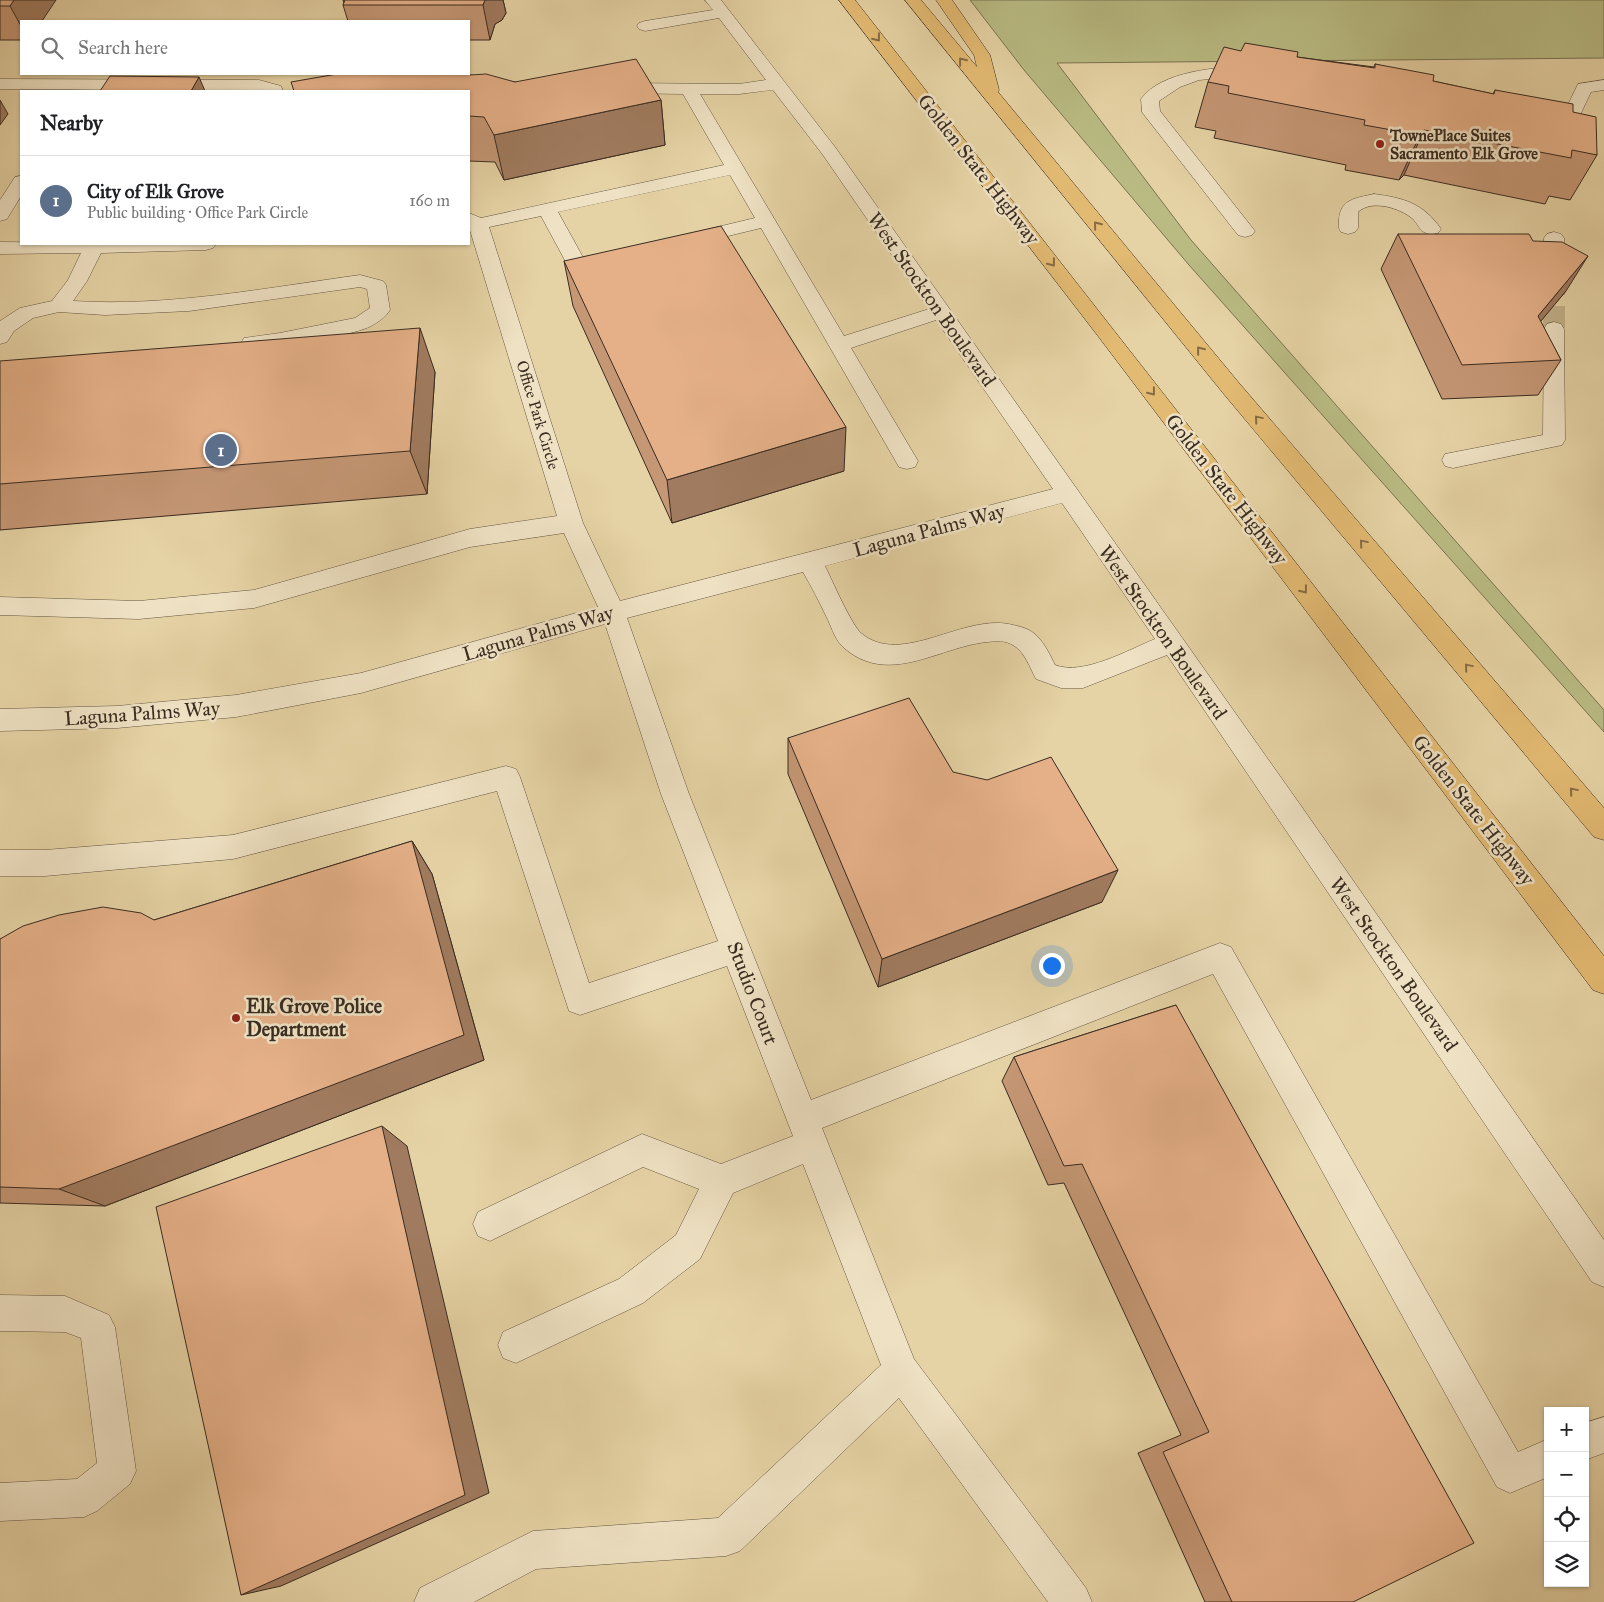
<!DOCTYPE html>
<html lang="en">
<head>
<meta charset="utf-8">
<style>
	body { margin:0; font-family:"IM FELL Great Primer",serif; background:#f2f2f2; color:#202124 }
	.controls { position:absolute; right:15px; bottom:15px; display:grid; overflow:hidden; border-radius:0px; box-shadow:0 1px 4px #0004 }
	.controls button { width:45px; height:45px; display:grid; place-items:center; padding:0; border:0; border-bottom:1px solid #e0e0e0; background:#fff; color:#202124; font:25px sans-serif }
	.you { position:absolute; left:1051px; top:965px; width:18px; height:18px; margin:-12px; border:4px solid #fff; border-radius:50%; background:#1a73e8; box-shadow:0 0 0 8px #1a73e833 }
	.badge { display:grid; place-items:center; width:32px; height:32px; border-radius:50%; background:#db2777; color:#fff; font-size:16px; font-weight:700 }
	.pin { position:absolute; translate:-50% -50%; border:2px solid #fff; box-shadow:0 1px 5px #0006 }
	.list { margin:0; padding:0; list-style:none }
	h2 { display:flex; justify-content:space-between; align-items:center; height:65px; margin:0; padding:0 20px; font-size:21px }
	h2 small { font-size:16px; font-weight:400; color:#757577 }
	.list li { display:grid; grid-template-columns:32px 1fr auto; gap:15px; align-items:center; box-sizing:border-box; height:90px; padding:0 20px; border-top:1px solid #e0e0e0 }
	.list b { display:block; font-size:19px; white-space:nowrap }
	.list p { margin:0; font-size:16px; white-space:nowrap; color:#757577 }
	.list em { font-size:16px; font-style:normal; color:#757577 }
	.icon { flex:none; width:28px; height:28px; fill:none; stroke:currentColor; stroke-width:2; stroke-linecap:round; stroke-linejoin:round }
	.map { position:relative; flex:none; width:1604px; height:1602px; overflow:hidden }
	.search { position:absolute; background:#fff; box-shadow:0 1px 4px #0004; left:20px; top:20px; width:450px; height:55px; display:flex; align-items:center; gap:12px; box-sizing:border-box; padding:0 18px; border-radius:0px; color:#757577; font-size:19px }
	.panel { position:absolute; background:#fff; box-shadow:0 1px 4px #0004; left:20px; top:90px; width:450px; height:155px; border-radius:0px }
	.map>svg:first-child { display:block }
	.green { fill:#b9bb83; stroke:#797452 }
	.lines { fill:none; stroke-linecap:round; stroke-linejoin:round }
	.minor-tunnel-far1 { stroke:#c3b28b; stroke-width:18; stroke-dasharray:18 9; stroke-linecap:butt }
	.minor-tunnel { stroke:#c3b28b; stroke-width:22; stroke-dasharray:22 11; stroke-linecap:butt }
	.minor-casing { stroke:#645643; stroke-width:1 }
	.highway-casing { stroke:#392c22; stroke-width:1 }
	.minor { fill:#efe2c4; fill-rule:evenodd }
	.highway { fill:#e3ba72; fill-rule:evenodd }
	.wall { fill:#c59775; stroke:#392c22 }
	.shaded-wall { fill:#a07b5f; stroke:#392c22 }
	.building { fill:#e5b088; stroke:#392c22 }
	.oneway { stroke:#866c46 }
	.poi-dot { fill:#8f2418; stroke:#efe2c4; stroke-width:2 }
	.labels { text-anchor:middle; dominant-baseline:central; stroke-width:5; stroke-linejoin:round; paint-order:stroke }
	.far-poi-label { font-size:16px; font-weight:bold; fill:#392c22; stroke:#efe2c4; text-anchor:start }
	.far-street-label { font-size:16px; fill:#392c22; stroke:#efe2c4 }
	.street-label { font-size:20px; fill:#392c22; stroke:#efe2c4 }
	.poi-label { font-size:20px; font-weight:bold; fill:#392c22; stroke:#efe2c4; text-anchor:start }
</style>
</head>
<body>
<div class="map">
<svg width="1604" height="1602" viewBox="0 0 1604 1602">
	<rect width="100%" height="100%" fill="#e6d3a5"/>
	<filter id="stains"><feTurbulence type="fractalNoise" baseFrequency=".004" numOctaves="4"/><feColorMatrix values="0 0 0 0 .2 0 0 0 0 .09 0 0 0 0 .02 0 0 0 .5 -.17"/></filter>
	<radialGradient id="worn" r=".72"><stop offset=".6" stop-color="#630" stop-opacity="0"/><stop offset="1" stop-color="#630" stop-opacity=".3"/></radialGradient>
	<!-- green -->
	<polygon class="green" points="970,0 1604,0 1604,58 1057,63 1191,240 1604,710 1604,732 1189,265 1024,70"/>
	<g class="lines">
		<!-- minor-tunnel-far1 -->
		<polyline class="minor-tunnel-far1" points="1554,271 1554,275"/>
		<!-- minor-tunnel -->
		<polyline class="minor-tunnel" points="1554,273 1554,329"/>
		<defs>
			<g id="minor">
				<path d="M705,0h16l114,147 464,656 305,437v47l-12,-5 -425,-627 -84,33h-22l-25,-9c-6,-11 -11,-27 -23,-34 -8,-5 -17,-4 -26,-3 -49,5 -100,46 -145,4 -8,-8 -11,-21 -16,-30 -7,-15 -15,-30 -23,-44l-176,46 62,176 122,306 409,-157 11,4 287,505 30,-13v38l-38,16 -13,-6 -284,-513 -391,154 92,231 172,229 6,14h-44l-149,-204 -159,153 -14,5 -190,13 -62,33h-60l6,-14 113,-57 185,-13 163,-153 -78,-201 -70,29 -33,66 -57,44 -127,60 -13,-5 -5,-13 5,-13 116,-53 57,-44 23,-46 -56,-22 -153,74 -12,-5 -5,-12 5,-12 164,-78 79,30 72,-28 -66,-170 -147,49 -11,-4 -72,-220 -264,68 -188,17h-45v-26h45l188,-15 273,-69 10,3 4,8 69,206 129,-42 -57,-147 -56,-170 -244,69 -125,24 -119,11 -117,3v-22l117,-3 119,-11 125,-22 237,-66 -34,-74 -94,14 -216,61 -115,11 -139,-4v-18l139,4 115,-11 216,-61 87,-13 -88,-289v-14l12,5 243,-53 -41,-71 -67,-1 -6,-1 -2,-4 2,-4 6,-1 123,1 27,-4 -47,-62 -74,13 -6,-2 -2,-3 2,-3 6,-2 68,-11zM773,90l50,65 106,154 -85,27 -144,-242h39zM730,175l25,43 -75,18 -3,4 3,4 7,2 74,-18 138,239 8,2 8,-2 3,-6 -67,-113 85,-28 117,169 -433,112 -37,-78 -94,-296 52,-11 27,50 3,4 7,2 36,-9 3,-4 -3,-4 -7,-2 -23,6 -26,-47zM1062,503l93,136c-27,11 -72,37 -100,26 -5,-10 -10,-21 -18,-29 -7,-7 -15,-9 -24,-11 -49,-13 -111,43 -152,8 -9,-7 -30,-55 -36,-67z"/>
				<path d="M1249,66l6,1 2,4 -2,4 -56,5 -19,7 -21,14 1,10 95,120 -3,4 -7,2 -7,-2 -93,-119 -3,-4 -1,-13c20,-28 77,-32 108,-33z"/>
				<polygon points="0,79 259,80 281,86 283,91 0,89"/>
				<path d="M1604,80v10l-13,2 -18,38c-11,2 -23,-3 -34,-5l-3,-4 3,-4 6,-1 16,3 17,-35z"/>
				<polygon points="21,176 21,196 7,219 0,221 0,200 15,177"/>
				<path d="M1374,194c30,4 49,9 67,35l-3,4c-4,1 -8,2 -12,0 -6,-2 -9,-10 -13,-14 -13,-11 -41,-20 -55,-7v16l-3,4 -7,2 -7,-2c-3,-4 -2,-6 -2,-12 1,-21 17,-22 35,-26z"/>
				<polygon points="1554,232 1561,234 1564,238 1564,271 1561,275 1554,277 1547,275 1544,271 1544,238 1547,234"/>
				<path d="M0,242l216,2 -3,4 -7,2 -105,3 -14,28 -14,20c96,6 192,-13 287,-26l23,6 3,4 4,25c-4,7 -13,13 -21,17 -15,8 -110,25 -125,21l-3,-5 3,-5 36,-5 75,-15 15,-10 -3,-19 -7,-2 -171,24 -84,4 -46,-3 -26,6 -19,13 -7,11 -7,2v-23l20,-13 32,-7 16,-21 13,-27 -81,1z"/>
				<polygon points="1554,322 1561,324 1564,329 1565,440 1562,445 1453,468 1445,466 1442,460 1445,454 1543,435 1544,329 1547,324"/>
				<polygon points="0,1295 65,1296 109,1315 115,1327 136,1471 130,1484 97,1511 84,1517 0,1521 0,1483 77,1479 97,1463 81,1338 65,1332 0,1331"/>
				<polygon points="1604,1417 1604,1453 1585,1460 1585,1423"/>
			</g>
			<g id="highway">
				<polygon points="839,0 855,0 1604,956 1604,994 1593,990 1098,336"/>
				<polygon points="905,0 921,0 977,67 974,55 936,0 952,0 990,55 999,90 998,92 1239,383 1604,808 1604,840 1594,837 1223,393"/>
			</g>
		</defs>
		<!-- minor casing -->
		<use href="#minor" class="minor-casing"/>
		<!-- highway casing -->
		<use href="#highway" class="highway-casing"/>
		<!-- minor -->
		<use href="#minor" class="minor"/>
		<!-- highway -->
		<use href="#highway" class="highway"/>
	</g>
	<!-- wall -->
	<g class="wall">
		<polygon points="0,0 56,0 21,21 21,40 0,40"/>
		<polygon points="343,0 503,0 506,13 502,20 495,24 490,40 469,40 469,21 348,21 343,5 344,3"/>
		<polygon points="1241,51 1297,57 1374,67 1375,64 1433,81 1493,94 1495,90 1573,112 1597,155 1570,200 1549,196 1545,204 1404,175 1399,180 1345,170 1346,165 1214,138 1216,131 1195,127 1208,82"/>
		<polygon points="470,75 515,82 661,100 665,145 504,180 495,162 469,161 469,91"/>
		<polygon points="1398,234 1566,291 1540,321 1561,360 1538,395 1442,399 1381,269"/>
		<polygon points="564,261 844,471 672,523 573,306"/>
		<polygon points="0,362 435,372 427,494 0,530"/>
		<polygon points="788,738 953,772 1102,902 878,987 788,774"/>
		<polygon points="412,841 432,874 484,1060 105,1206 0,1203 0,939 154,920"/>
		<polygon points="1176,1005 1353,1602 1205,1602 1138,1453 1181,1435 1064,1183 1048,1185 1002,1081 1014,1057"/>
	</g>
	<!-- shaded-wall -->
	<g class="shaded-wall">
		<polygon points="14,0 56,0 42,21 21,21 21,26 10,6"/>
		<polygon points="485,0 503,0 506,13 502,20 495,24 490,40 483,5"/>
		<polygon points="199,77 205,91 191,91"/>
		<polygon points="0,100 8,114 0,125"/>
		<polygon points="661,100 665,145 504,180 494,135"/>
		<polygon points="1424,130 1404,175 1399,180 1420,135"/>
		<polygon points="1588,256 1566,291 1516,351 1538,316"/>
		<polygon points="420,328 435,372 427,494 410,451"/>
		<polygon points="846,427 844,471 672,523 667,480"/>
		<polygon points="412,841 432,874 484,1060 105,1206 59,1189"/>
		<polygon points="1118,870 1102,902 878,987 882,959"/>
		<polygon points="382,1126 407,1146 489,1493 281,1586 241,1595"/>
	</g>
	<!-- building -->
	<g class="building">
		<polygon points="0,0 14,0 10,6 0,6"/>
		<polygon points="345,0 485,0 483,5 343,5"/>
		<polygon points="1245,43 1298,52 1297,57 1375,68 1375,64 1434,75 1433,81 1494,94 1495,90 1573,104 1573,112 1596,117 1597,155 1572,150 1571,158 1424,130 1420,135 1364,125 1365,120 1228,93 1229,86 1208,82 1224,47 1241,51"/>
		<polygon points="636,59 661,100 494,135 484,117 469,116 469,91 294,91 291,82 337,74 469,74 469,72 470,75 486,74 515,82"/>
		<polygon points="110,76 199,77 191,91 100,91"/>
		<polygon points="721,226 846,427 667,480 564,261"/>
		<polygon points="1398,234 1529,234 1533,241 1562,242 1588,256 1538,316 1561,360 1462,365"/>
		<polygon points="420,328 410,451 0,484 0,361"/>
		<polygon points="909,698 953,772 987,780 1051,757 1118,870 882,959 788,738"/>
		<polygon points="412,841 464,1035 59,1189 0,1187 0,939 23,926 59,915 103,907 141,913 154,920"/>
		<polygon points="1176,1005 1474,1543 1353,1602 1232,1602 1163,1452 1209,1432 1082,1164 1064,1166 1014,1057"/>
		<polygon points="382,1126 465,1495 241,1595 156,1207"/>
	</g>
	<!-- one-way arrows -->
	<defs><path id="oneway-chevron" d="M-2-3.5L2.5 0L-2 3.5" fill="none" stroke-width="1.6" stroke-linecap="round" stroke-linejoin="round" transform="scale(1.25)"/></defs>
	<g class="oneway">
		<use href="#oneway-chevron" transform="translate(877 38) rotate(52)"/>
		<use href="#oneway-chevron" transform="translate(962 61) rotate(-129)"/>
		<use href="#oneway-chevron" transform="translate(1097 225) rotate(-129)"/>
		<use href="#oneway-chevron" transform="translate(1052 263) rotate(52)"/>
		<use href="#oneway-chevron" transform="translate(1200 350) rotate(-129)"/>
		<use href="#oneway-chevron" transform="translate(1152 392) rotate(52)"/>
		<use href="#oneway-chevron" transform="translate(1258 419) rotate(-130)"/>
		<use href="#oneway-chevron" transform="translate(1363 543) rotate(-130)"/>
		<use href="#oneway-chevron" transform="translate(1304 590) rotate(52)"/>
		<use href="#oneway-chevron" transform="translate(1468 667) rotate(-130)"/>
		<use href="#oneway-chevron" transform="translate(1573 791) rotate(-130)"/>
	</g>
	<!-- markers -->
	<g class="poi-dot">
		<circle cx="1380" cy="144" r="5"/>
		<circle cx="236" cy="1018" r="5"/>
	</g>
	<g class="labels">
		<!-- far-poi labels -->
		<g class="far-poi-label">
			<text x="1390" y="135">TownePlace Suites<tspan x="1390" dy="18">Sacramento Elk Grove</tspan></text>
		</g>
		<!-- far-street labels -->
		<g class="far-street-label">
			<text transform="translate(538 415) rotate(73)">Office Park Circle</text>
		</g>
		<!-- street labels -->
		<g class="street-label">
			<text transform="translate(979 169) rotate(52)">Golden State Highway</text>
			<text transform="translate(932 299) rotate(55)">West Stockton Boulevard</text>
			<text transform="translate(1227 489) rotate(52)">Golden State Highway</text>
			<text transform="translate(929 530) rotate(-15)">Laguna Palms Way</text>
			<text transform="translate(1163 632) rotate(55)">West Stockton Boulevard</text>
			<text transform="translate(538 633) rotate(-16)">Laguna Palms Way</text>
			<text transform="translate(142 713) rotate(-4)">Laguna Palms Way</text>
			<text transform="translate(1474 810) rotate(52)">Golden State Highway</text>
			<text transform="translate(1394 964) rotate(55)">West Stockton Boulevard</text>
			<text transform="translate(753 993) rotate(69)">Studio Court</text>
		</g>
		<!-- poi labels -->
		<g class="poi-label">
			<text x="246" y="1006">Elk Grove Police<tspan x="246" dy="23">Department</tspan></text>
		</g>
	</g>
	<rect width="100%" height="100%" filter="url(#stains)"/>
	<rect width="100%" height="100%" fill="url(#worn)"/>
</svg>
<div class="controls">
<button>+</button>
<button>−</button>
<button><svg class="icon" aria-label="locate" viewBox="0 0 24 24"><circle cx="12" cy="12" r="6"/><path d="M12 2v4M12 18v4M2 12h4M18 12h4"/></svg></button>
<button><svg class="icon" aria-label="layers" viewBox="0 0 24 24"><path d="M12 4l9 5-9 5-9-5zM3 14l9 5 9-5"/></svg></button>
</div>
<div class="you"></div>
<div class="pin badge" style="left:221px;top:450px;background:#5c6f8a">1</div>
<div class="search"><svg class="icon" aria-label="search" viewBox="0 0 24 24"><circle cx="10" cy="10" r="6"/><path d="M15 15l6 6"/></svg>Search here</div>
<section class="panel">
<h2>Nearby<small></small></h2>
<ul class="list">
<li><span class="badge" style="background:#5c6f8a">1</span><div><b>City of Elk Grove</b><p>Public building · Office Park Circle</p></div><em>160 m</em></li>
</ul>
</section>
</div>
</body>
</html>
